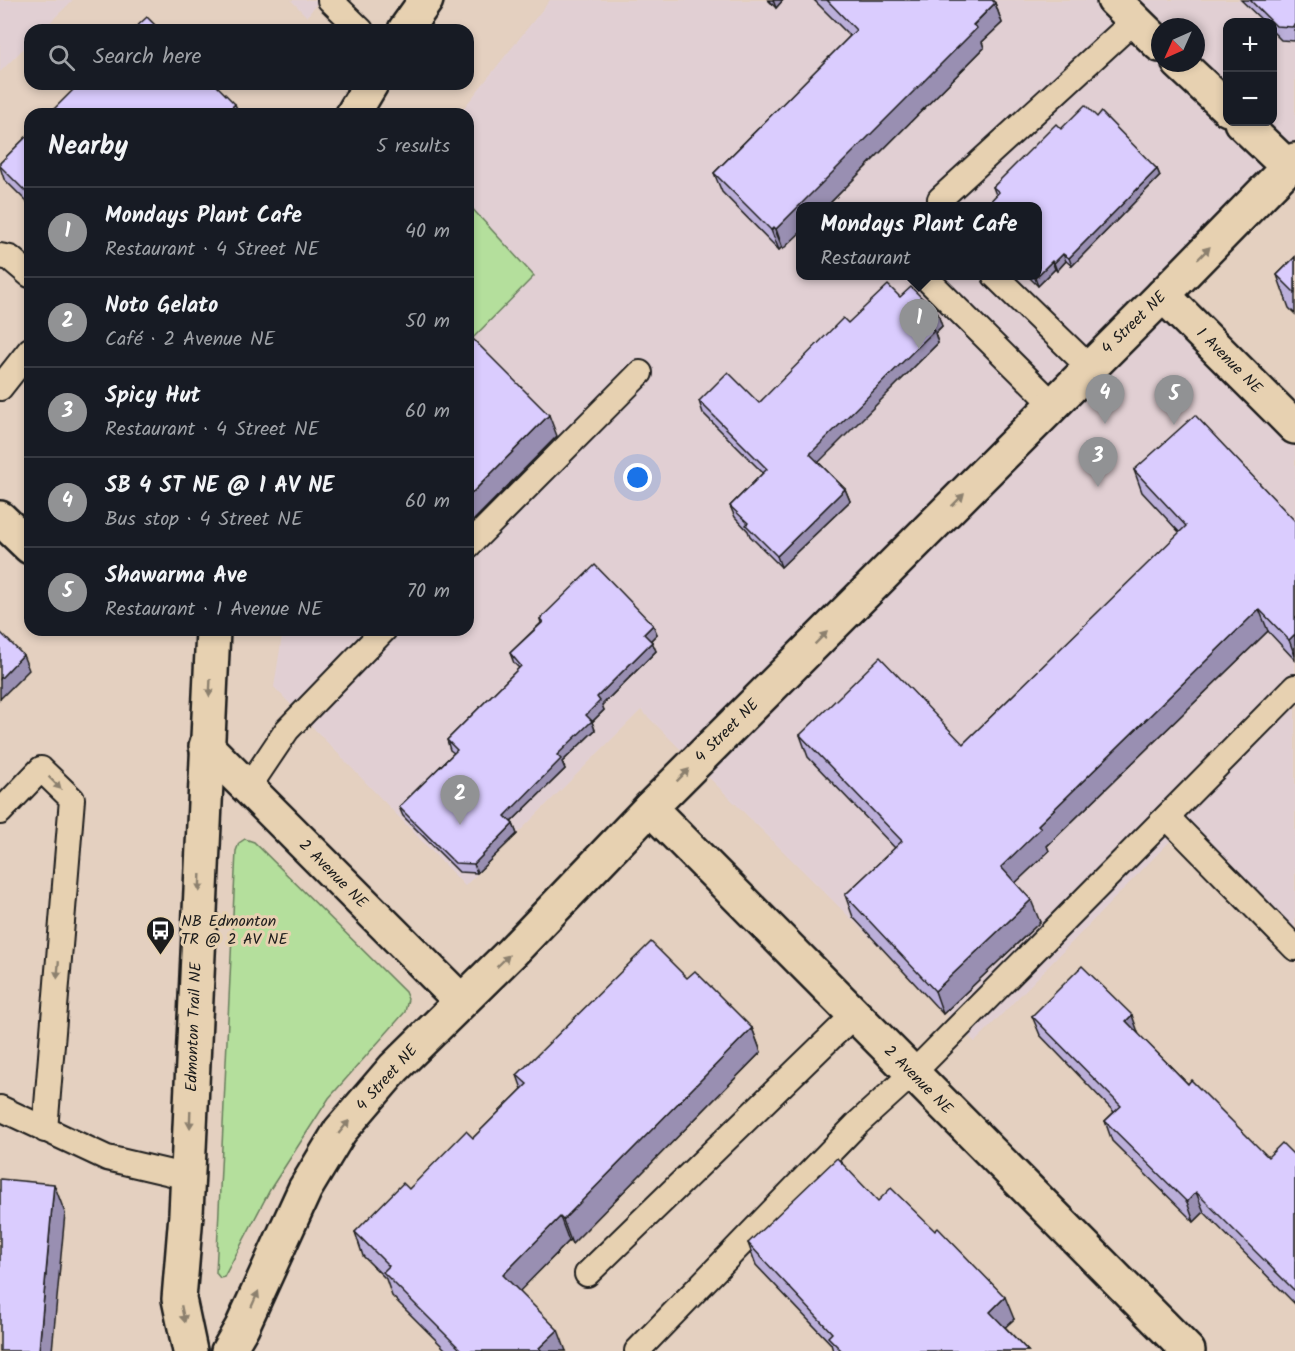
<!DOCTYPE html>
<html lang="en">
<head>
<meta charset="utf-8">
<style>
	body { margin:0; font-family:Kalam,sans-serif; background:#20242c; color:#f1f3f6 }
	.controls { position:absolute; right:18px; top:18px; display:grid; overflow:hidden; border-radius:12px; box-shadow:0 3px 9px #0003 }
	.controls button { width:54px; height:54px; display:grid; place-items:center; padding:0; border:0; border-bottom:2px solid #363941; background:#171b24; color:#f1f3f6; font:30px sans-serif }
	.compass { position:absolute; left:1151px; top:18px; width:54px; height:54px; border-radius:50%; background:#171b24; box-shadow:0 3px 9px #0003; rotate:225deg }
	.you { position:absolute; left:638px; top:478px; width:21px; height:21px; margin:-15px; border:4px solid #fff; border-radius:50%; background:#1a73e8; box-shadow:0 0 0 9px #1a73e833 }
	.badge { display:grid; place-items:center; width:39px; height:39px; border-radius:50%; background:#919294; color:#fff; font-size:20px; font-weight:700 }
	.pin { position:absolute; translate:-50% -50px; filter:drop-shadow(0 2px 3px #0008) }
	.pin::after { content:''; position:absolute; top:32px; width:21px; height:18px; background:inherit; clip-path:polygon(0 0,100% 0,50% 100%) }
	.popup { position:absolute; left:796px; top:202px; width:246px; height:78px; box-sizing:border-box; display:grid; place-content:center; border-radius:12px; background:#171b24; filter:drop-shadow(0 2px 4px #0005); font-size:20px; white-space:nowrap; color:#9ea1a6 }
	.popup b { font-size:22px; color:#f1f3f6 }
	.popup::after { content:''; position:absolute; left:50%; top:100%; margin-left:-12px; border:12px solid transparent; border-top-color:#171b24 }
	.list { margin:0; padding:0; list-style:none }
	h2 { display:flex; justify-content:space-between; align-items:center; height:78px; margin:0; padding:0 24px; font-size:26px }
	h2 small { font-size:20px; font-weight:400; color:#9ea1a6 }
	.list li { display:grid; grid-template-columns:39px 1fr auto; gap:18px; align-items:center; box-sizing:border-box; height:90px; padding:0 24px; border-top:2px solid #363941 }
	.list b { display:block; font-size:22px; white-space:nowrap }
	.list p { margin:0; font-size:20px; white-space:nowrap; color:#9ea1a6 }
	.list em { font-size:20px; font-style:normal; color:#9ea1a6 }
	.icon { flex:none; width:33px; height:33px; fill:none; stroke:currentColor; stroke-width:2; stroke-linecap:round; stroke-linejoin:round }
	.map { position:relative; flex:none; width:1295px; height:1351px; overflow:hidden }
	.search { position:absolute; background:#171b24; box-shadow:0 3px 9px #0003; left:24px; top:24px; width:450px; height:66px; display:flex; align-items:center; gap:15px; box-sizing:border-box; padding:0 21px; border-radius:18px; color:#9ea1a6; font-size:22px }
	.panel { position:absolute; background:#171b24; box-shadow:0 3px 9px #0003; left:24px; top:108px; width:450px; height:528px; border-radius:18px }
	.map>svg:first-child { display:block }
	.built { fill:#e1cfd3; fill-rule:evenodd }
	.green { fill:#b4df9c; stroke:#687e5c; stroke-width:1.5 }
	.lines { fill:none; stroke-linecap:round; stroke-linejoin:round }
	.lane-casing { stroke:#1c1c1c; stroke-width:28 }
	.street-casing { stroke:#1c1c1c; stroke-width:38 }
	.secondary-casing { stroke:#1c1c1c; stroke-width:38 }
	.lane { stroke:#e7d1b1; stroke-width:24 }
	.street { stroke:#e7d1b1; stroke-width:33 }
	.secondary { stroke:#e7d1b1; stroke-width:33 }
	.wall { fill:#bbafda; stroke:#1c1c1c; stroke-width:1.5 }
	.shaded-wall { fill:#998fb2; stroke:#1c1c1c; stroke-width:1.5 }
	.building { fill:#daccfe; stroke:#1c1c1c; stroke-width:1.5 }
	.oneway { fill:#8c806e }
	.labels { text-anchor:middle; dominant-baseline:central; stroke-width:6; stroke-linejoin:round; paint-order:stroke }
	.street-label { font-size:16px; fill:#1c1c1c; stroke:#e7d1b1 }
	.poi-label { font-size:16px; fill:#1c1c1c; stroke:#e7d1b1; text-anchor:start }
</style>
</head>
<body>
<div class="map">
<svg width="1295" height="1351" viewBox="0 0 1295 1351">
	<rect width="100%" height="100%" fill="#e4d0c0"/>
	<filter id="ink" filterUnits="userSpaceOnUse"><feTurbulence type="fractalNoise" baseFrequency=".0167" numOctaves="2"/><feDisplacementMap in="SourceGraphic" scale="12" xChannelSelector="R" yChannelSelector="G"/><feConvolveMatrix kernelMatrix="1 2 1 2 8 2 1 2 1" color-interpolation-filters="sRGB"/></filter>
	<g filter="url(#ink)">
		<!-- built -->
		<g class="built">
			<polygon points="0,0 73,0 42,30 30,30 30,42 0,72"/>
			<polygon points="291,0 319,0 307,17"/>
			<path d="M550,0h745v174l-119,118 119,119v545l-119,-121 -201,207 -334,-332 -176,176 -191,-199 9,-57h185v-287l65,-67 -65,-72v-90h-9zM1228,22h44v100h-44zM1160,27h36v36h-36zM800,206h238v70h-238z"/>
		</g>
		<!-- green -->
		<g class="green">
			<polygon points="468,204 534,276 468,343"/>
			<polygon points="245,839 254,842 405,992 408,999 405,1012 329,1098 271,1188 224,1277 220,1278 216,1273 236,851 239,843"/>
		</g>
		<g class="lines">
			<defs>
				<g id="lane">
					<polyline points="330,0 361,30"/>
					<polyline points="943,206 940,199 1135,20"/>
					<polyline points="0,256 10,258 30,275"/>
					<polyline points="924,276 1054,405"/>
					<polyline points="995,276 1089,367"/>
					<polyline points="0,388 30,350"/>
					<polyline points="468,546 640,373"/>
					<polyline points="248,788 287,730 384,630"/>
					<polyline points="0,812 41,769 72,799 45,1130"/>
					<polyline points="1167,817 1295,948"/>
					<polyline points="0,1108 107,1158 188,1177"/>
					<polyline points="587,1274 854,1015"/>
					<polyline points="637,1351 858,1123 912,1074 1295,687"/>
				</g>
				<g id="street">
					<polyline points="1163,295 1295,427"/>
					<polyline points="0,518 30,547"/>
					<polyline points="206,746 461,1001"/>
					<polyline points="650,808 1188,1351"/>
				</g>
				<g id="secondary">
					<polyline points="1114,0 1160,45"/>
					<polyline points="405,30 426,0"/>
					<polyline points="1179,63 1228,109"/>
					<polyline points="353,114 371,84"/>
					<polyline points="1241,122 1288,167"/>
					<polyline points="190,1351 179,1299 186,1214 213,630"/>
					<polyline points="228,1351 242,1327 305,1189 340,1131 394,1068 512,952 650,808 1163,295 1295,160"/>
				</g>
			</defs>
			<!-- lane casing -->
			<use href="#lane" class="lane-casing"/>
			<!-- street casing -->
			<use href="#street" class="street-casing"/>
			<!-- secondary casing -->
			<use href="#secondary" class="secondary-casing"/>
			<!-- lane -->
			<use href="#lane" class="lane"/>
			<!-- street -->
			<use href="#street" class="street"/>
			<!-- secondary -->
			<use href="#secondary" class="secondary"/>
		</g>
		<!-- wall -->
		<g class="wall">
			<polygon points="768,0 783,0 776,8"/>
			<polygon points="814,0 992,0 995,3 1002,23 982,42 984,48 826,207 801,207 783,249 782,247 779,250 722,192 714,173 850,36"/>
			<polygon points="1241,0 1295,0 1295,41 1281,40 1272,31 1272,22 1264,22"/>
			<polygon points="1097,117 1157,169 1160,176 1072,266 1066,261 1057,271 1055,269 1038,286 1028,276 1038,276 996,195 993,187 1061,129"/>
			<polygon points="30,133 30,205 4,179 0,167 0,163"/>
			<polygon points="1295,257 1295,314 1289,308 1277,275"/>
			<polygon points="900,297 942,326 935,333 938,343 818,462 845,489 850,501 781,567 750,536 748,531 735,517 730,506 763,473 703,413 699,401 759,403 848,323"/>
			<polygon points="1134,470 1295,521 1295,660 1268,631 1047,846 1049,851 1015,883 1040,922 943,1014 853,917 845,895 895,848 808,757 800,735 963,744 1180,533 1142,492"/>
			<polygon points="540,619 653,625 657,634 651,640 652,642 656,651 602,705 604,710 592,722 595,730 562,762 565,769 511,822 513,824 517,834 477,873 459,872 403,816 399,807 454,753 450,750 447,740 519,668 514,663 510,653 541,623"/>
			<polygon points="687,978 752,1028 761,1052 572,1244 569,1241 519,1291 566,1351 447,1351 392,1296 386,1279 363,1256 355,1232 473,1138 522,1089 517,1075"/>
			<polygon points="1032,1016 1139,1035 1188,1084 1268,1157 1295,1156 1295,1304 1204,1212 1194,1222 1112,1141 1105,1121 1114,1112 1040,1035"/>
			<polygon points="878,1201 1014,1319 1005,1327 1028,1351 833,1351 831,1344 756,1265 748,1243"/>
		</g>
		<!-- shaded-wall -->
		<g class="shaded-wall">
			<polygon points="773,0 783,0 776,8"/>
			<polygon points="995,3 1002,23 982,42 984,48 826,207 801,207 801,232 783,249 776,229"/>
			<polygon points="235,104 239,114 225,114"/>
			<polygon points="1157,169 1160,176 1072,266 1069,258"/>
			<polygon points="774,227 782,247 779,250 771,230"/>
			<polygon points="1063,254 1066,261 1057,271 1054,263"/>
			<polygon points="1052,261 1055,269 1038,286 1035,278"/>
			<polygon points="938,314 942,326 935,333 938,343 815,466 810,454"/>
			<polygon points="549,415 557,436 468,526 468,497"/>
			<polygon points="845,489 850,501 781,567 777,556"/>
			<polygon points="1259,609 1268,631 1047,846 1049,851 1009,889 1001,867 1038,825"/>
			<polygon points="653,625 657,634 648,643 644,634"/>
			<polygon points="1295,634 1295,656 1289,640"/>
			<polygon points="652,642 656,651 602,705 604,710 592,722 595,730 562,762 565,769 508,825 505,816 557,755 586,715 597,697"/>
			<polygon points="23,655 29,670 0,699 0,679"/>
			<polygon points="513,824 517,834 477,873 474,864"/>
			<polygon points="1031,900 1040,922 943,1014 935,991"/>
			<polygon points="1132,1015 1139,1035 1126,1021"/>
			<polygon points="752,1028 761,1052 572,1244 563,1220"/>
			<polygon points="54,1184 65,1213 52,1351 39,1351"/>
			<polygon points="1196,1192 1204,1212 1194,1222 1187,1202"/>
			<polygon points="560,1217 569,1241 512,1299 503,1275"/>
			<polygon points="1005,1297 1014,1319 998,1334 990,1312"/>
			<polygon points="558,1330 566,1351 540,1351 539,1348"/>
		</g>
		<!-- building -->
		<g class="building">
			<polygon points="827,0 992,0 995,3 973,25 977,28 776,229 774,227 771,230 714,173 856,30"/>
			<polygon points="1250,0 1295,0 1295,24 1292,27 1276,26"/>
			<polygon points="147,17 160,30 133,30"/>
			<polygon points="79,84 215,84 235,104 225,114 49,114"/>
			<polygon points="1085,105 1097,117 1101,112 1157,169 1069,258 1063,254 1054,263 1052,261 1035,278 1033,276 1038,276 1038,207 985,207 999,192 993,187 1056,124 1061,129"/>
			<polygon points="30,133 30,196 0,166 0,163"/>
			<polygon points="1295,257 1295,293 1277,275"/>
			<polygon points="888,285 900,297 911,287 938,314 928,325 934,331 810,454 845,489 777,556 746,525 748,523 730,506 767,469 699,401 728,372 759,403 843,318 848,323"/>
			<polygon points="468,334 549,415 468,497"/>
			<polygon points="1195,415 1295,521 1295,634 1289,640 1259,609 1038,825 1041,828 1001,867 1031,900 935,991 845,895 902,841 800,735 880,657 963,744 1186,526 1134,470"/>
			<polygon points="595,565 653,625 644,634 652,642 597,697 600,701 586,715 592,721 557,755 561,759 505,816 513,824 474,864 455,863 399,807 457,750 447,740 521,666 510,653 543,622 540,619"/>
			<polygon points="0,632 23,655 0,679"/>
			<polygon points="651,942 687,978 695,971 752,1028 563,1220 560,1217 503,1275 558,1330 539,1348 542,1351 462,1351 383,1272 389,1266 355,1232 403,1183 409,1189 466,1131 473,1138 527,1084 517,1075"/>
			<polygon points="1082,966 1132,1015 1126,1021 1188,1084 1191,1080 1268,1157 1282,1143 1295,1156 1295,1291 1196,1192 1187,1202 1105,1121 1121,1106 1032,1016"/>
			<polygon points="837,1158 878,1201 891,1188 935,1231 938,1228 1005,1297 990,1312 1028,1351 842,1351 828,1337 832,1333 748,1243"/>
			<polygon points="0,1179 54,1184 39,1351 0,1351"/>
		</g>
		<!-- one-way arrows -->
		<defs><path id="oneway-solid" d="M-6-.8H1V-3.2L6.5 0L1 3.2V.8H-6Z" transform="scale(1.5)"/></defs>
		<g class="oneway">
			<use href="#oneway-solid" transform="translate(1204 253) rotate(-46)"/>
			<use href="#oneway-solid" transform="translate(958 500) rotate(-45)"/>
			<use href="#oneway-solid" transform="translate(821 638) rotate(-45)"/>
			<use href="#oneway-solid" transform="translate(210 688) rotate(93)"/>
			<use href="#oneway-solid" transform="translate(683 775) rotate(-45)"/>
			<use href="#oneway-solid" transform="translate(55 783) rotate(45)"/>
			<use href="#oneway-solid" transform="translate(200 883) rotate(92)"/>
			<use href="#oneway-solid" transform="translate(503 961) rotate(-44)"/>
			<use href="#oneway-solid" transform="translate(58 970) rotate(95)"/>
			<use href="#oneway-solid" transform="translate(190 1120) rotate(92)"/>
			<use href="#oneway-solid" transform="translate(344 1127) rotate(-51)"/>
			<use href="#oneway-solid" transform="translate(255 1299) rotate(-66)"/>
			<use href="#oneway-solid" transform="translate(183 1314) rotate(78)"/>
		</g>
	</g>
	<!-- icons -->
	<defs>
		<symbol id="bus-pin" viewBox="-11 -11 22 30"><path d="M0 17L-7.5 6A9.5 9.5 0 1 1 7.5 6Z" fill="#1c1c1c" stroke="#e7d1b1"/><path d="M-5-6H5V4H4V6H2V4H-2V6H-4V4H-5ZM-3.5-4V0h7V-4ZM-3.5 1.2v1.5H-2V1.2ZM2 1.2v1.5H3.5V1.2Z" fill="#fff"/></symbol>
	</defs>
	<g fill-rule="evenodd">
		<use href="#bus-pin" x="144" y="914" width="33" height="45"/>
	</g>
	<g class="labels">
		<!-- street labels -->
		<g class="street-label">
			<text transform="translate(1134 323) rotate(-44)">4 Street NE</text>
			<text transform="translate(1229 361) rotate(45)">1 Avenue NE</text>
			<text transform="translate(727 731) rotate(-45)">4 Street NE</text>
			<text transform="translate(333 874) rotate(45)">2 Avenue NE</text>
			<text transform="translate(194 1027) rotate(-88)">Edmonton Trail NE</text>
			<text transform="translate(387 1078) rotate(-48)">4 Street NE</text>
			<text transform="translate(918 1080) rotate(45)">2 Avenue NE</text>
		</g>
		<!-- poi labels -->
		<g class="poi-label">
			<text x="181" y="921">NB Edmonton<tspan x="181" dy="18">TR @ 2 AV NE</tspan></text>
		</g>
	</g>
</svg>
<div class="controls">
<button>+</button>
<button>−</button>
</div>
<svg class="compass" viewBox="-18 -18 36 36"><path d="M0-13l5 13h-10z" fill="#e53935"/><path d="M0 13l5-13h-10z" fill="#9ea1a6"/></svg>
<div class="you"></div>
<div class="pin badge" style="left:919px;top:349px">1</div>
<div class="popup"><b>Mondays Plant Cafe</b>Restaurant</div>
<div class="pin badge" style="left:460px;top:825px">2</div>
<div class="pin badge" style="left:1098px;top:487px">3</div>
<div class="pin badge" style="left:1105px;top:424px">4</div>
<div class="pin badge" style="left:1174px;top:425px">5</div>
<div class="search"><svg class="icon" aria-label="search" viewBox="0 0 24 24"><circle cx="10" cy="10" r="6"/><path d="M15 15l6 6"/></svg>Search here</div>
<section class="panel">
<h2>Nearby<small>5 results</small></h2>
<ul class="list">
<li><span class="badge">1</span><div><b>Mondays Plant Cafe</b><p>Restaurant · 4 Street NE</p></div><em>40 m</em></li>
<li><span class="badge">2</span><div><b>Noto Gelato</b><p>Café · 2 Avenue NE</p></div><em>50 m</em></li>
<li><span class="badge">3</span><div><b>Spicy Hut</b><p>Restaurant · 4 Street NE</p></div><em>60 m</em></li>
<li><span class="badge">4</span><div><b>SB 4 ST NE @ 1 AV NE</b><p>Bus stop · 4 Street NE</p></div><em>60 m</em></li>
<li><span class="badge">5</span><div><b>Shawarma Ave</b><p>Restaurant · 1 Avenue NE</p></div><em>70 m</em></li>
</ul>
</section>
</div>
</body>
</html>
